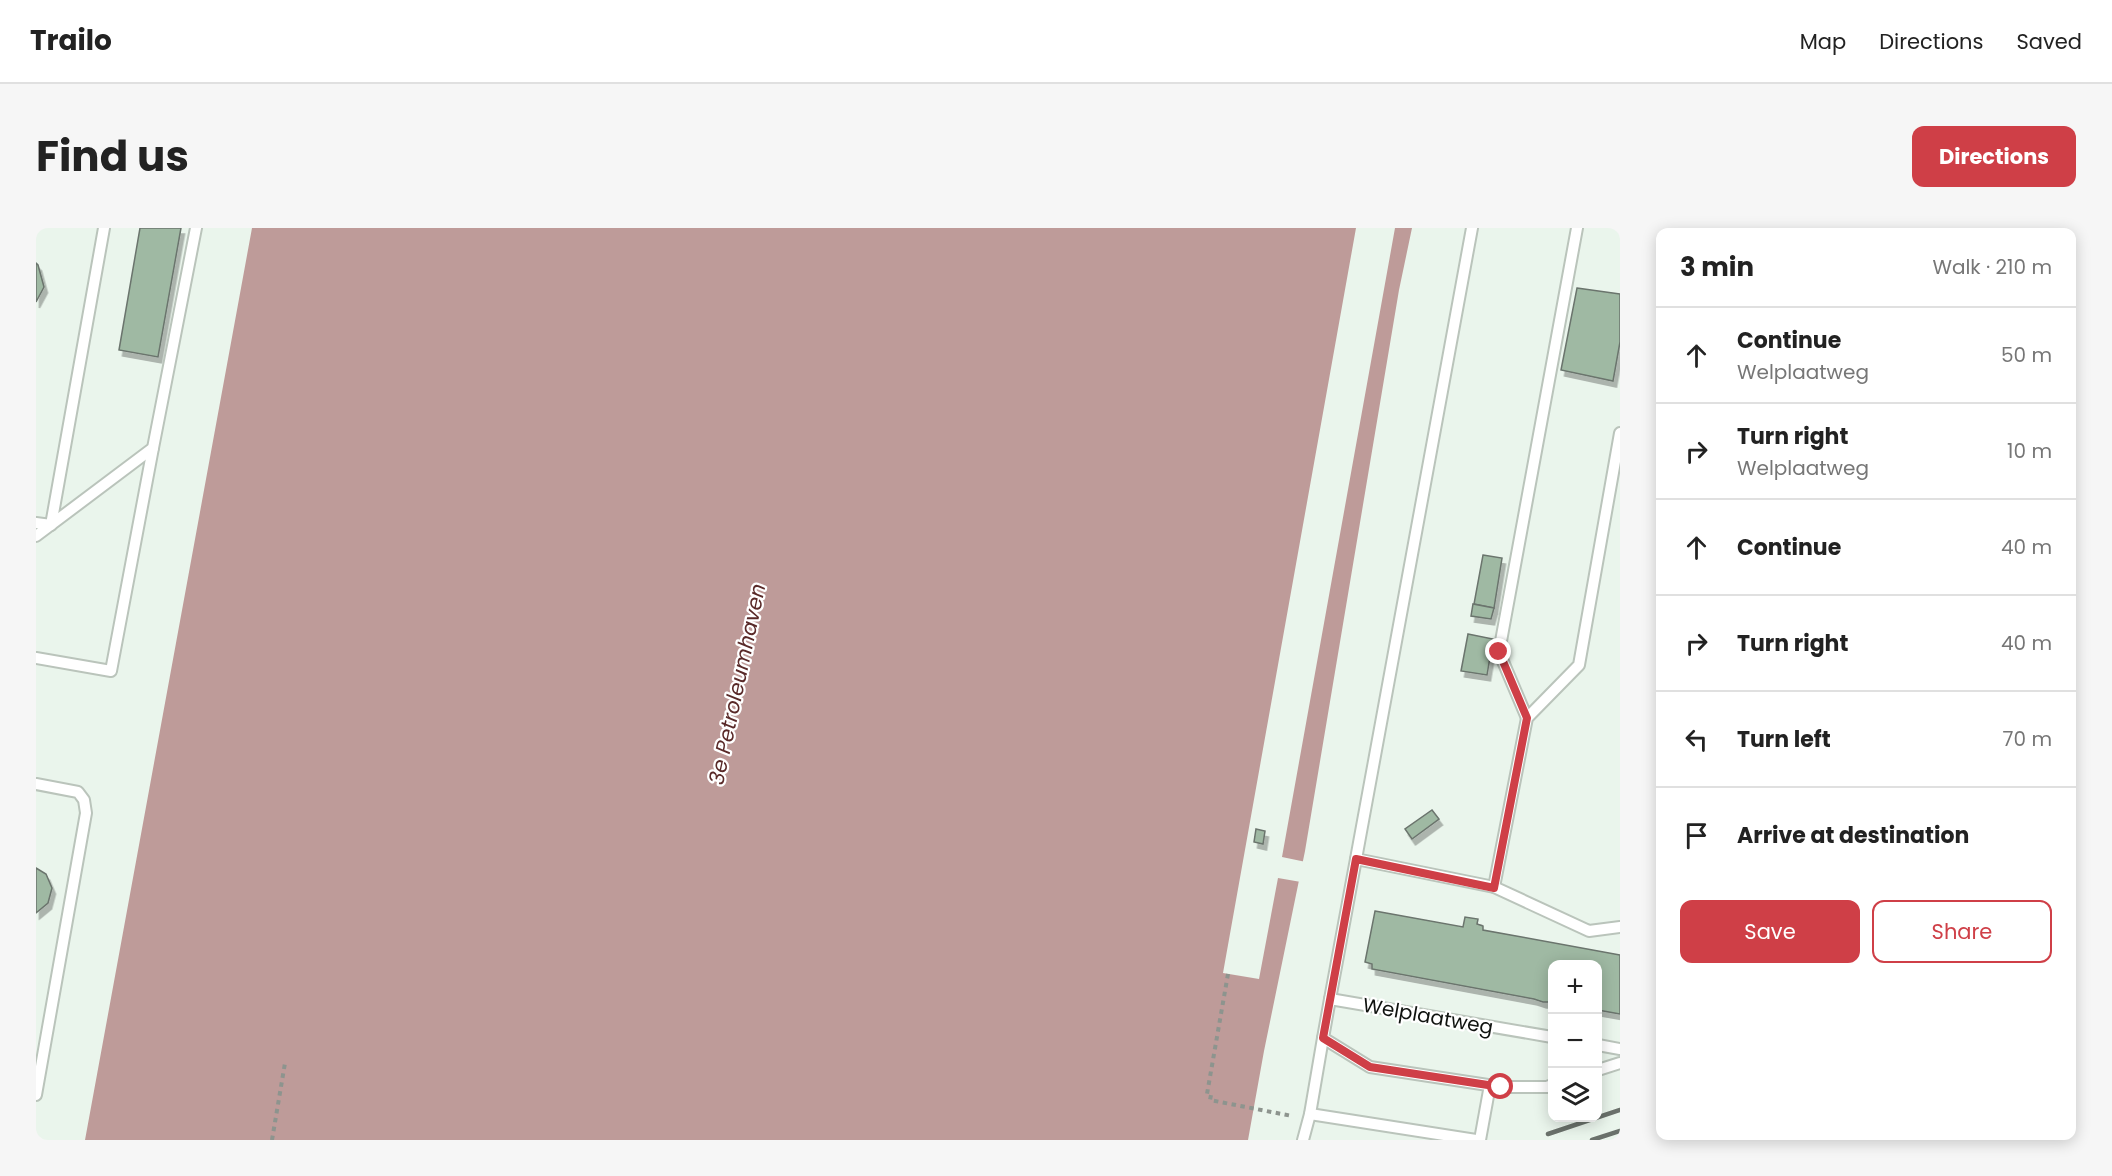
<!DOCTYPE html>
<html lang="en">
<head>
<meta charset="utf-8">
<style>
	body { margin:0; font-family:Poppins,sans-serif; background:#f6f6f6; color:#222 }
	.controls { position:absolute; right:18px; bottom:18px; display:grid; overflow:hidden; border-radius:12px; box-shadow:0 3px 15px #0003 }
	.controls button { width:54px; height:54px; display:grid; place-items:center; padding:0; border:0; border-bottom:2px solid #e0e0e0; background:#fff; color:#222; font:30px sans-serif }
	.stop { position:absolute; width:18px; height:18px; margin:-14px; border:4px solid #cf3f47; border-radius:50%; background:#fff }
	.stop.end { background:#cf3f47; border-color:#fff; box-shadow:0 2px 6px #0008 }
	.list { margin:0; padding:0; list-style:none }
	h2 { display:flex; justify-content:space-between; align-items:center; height:78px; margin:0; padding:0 24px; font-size:26px }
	h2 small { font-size:20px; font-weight:400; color:#767676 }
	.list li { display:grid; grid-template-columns:39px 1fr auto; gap:18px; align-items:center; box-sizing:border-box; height:96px; padding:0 24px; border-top:2px solid #e0e0e0 }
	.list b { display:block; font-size:22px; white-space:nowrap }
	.list p { margin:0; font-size:20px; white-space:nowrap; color:#767676 }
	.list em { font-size:20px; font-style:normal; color:#767676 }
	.actions { display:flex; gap:12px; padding:18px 24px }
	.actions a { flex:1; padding:14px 0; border:2px solid #cf3f47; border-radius:12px; text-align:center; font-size:21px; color:#cf3f47 }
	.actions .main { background:#cf3f47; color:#fff }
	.icon { flex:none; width:33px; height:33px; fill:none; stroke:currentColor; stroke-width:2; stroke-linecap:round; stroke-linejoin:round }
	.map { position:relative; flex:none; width:1584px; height:912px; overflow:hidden; border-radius:12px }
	header { display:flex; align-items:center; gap:36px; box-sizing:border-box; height:84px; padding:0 30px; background:#fff; border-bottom:2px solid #e0e0e0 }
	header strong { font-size:28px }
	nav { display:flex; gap:33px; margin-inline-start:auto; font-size:21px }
	.intro { display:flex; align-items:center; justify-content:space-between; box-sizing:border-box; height:144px; padding:0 36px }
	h1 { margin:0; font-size:42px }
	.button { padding:15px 27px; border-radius:12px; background:#cf3f47; color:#fff; font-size:21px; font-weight:700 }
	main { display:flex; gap:36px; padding:0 36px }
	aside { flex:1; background:#fff; border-radius:12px; box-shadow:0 3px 15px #0003 }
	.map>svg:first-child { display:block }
	.water { fill:#be9b99 }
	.pier { fill:#eaf5ec }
	.building { fill:#9fb9a3; stroke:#6b746d; stroke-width:1.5; filter:url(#shadow) }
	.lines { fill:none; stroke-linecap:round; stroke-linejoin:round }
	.lane-casing { stroke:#bac4bb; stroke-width:14 }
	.path { stroke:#8d948e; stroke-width:4; stroke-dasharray:4.5 4.5; stroke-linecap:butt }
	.lane { stroke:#fff; stroke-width:10 }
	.rail { stroke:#6a716b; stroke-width:4.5 }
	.route { stroke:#cf3f47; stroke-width:8 }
	.labels { text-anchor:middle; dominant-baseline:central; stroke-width:4.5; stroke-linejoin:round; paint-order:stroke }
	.street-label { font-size:20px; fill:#0f120f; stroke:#fff }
	.water-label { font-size:21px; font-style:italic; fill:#592928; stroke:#fff }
</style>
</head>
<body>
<header>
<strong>Trailo</strong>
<nav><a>Map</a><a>Directions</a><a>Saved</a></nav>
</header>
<div class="intro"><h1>Find us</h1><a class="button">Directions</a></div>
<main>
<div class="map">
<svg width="1584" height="912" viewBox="0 0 1584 912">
	<defs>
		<filter id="shadow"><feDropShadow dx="3.5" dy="6" stdDeviation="0" flood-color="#0004"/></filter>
	</defs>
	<rect width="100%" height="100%" fill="#eaf5ec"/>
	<!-- water -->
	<polygon class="water" points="216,0 1376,0 1363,62 1269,623 1228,823 1212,912 49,912"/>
	<!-- pier -->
	<polygon class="pier" points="1320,0 1359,0 1246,629 1270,634 1265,654 1242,650 1223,751 1187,745"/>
	<!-- building -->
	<g class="building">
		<polygon points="104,0 145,0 122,129 83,122"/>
		<polygon points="0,35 2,37 8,59 0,74"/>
		<polygon points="1541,60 1584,66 1584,114 1577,153 1525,142"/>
		<polygon points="1447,327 1466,330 1458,380 1438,376"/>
		<polygon points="1437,376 1458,380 1455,391 1435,388"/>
		<polygon points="1432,406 1457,411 1451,447 1425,443"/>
		<polygon points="1396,582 1403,591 1376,611 1369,601"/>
		<polygon points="1220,601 1229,603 1227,616 1218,614"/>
		<polygon points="0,640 10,646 16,660 12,675 0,685"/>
		<polygon points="1339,683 1427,699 1429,689 1442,691 1441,696 1447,698 1447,702 1584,727 1584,786 1562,782 1562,736 1516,736 1516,774 1507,774 1498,771 1336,741 1336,736 1329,734"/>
	</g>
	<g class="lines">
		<defs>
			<g id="lane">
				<polyline points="1584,205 1543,437 1491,490 1458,659 1553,703 1584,699"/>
				<polyline points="0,295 15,297 68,0"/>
				<polyline points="0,308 117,220 160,0"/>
				<polyline points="0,430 75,443 117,220"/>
				<polyline points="1491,490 1463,424 1541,0"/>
				<polyline points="0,556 42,564 48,572 50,585 0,867"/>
				<polyline points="1320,631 1436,0"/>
				<polyline points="1294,771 1320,631 1458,659"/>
				<polyline points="1516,809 1294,771 1287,810 1334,839 1465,859 1511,859 1516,857"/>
				<polyline points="1562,817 1584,821"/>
				<polyline points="1562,842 1584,835"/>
				<polyline points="1274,886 1440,912"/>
				<polyline points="1267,912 1274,886 1287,810"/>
				<polyline points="1444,912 1454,857"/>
			</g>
		</defs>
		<!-- lane casing -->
		<use href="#lane" class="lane-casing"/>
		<!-- path -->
		<g class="path">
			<polyline points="1192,746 1171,866 1175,867 1174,872 1256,888"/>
			<polyline points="236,912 249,835"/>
		</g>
		<!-- lane -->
		<use href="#lane" class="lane"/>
		<!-- rail -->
		<g class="rail">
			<polyline points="1512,906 1584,882"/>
			<polyline points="1556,912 1584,903"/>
		</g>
	</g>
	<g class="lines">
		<!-- route -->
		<polyline class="route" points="1463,424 1491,490 1458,660 1320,631 1287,810 1334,839 1465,859"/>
	</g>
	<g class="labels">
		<!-- street labels -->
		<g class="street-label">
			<text transform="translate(1392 788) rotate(10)">Welplaatweg</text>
		</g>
		<!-- water labels -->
		<g class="water-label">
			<text transform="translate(701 456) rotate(-78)">3e Petroleumhaven</text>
		</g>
	</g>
</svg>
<div class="controls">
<button>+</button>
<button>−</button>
<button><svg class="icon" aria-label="layers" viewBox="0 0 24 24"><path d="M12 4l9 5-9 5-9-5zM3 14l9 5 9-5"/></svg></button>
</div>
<div class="stop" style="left:1465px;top:859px"></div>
<div class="stop end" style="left:1463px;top:424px"></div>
</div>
<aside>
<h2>3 min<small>Walk · 210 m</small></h2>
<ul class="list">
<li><svg class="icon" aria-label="ahead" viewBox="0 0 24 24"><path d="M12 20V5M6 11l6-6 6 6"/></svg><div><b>Continue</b><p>Welplaatweg</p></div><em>50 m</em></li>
<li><svg class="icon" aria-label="right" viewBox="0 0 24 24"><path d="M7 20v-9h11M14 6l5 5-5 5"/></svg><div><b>Turn right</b><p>Welplaatweg</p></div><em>10 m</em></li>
<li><svg class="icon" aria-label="ahead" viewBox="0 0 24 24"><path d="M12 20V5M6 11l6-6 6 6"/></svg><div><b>Continue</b></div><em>40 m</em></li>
<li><svg class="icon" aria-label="right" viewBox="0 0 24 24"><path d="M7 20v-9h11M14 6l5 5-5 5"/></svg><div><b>Turn right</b></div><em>40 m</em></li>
<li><svg class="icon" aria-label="left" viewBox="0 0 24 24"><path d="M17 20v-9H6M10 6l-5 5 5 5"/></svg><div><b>Turn left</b></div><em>70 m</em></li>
<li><svg class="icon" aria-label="arrive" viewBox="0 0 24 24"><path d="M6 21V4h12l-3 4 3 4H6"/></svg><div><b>Arrive at destination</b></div></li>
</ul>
<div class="actions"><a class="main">Save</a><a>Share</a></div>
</aside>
</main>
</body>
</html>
